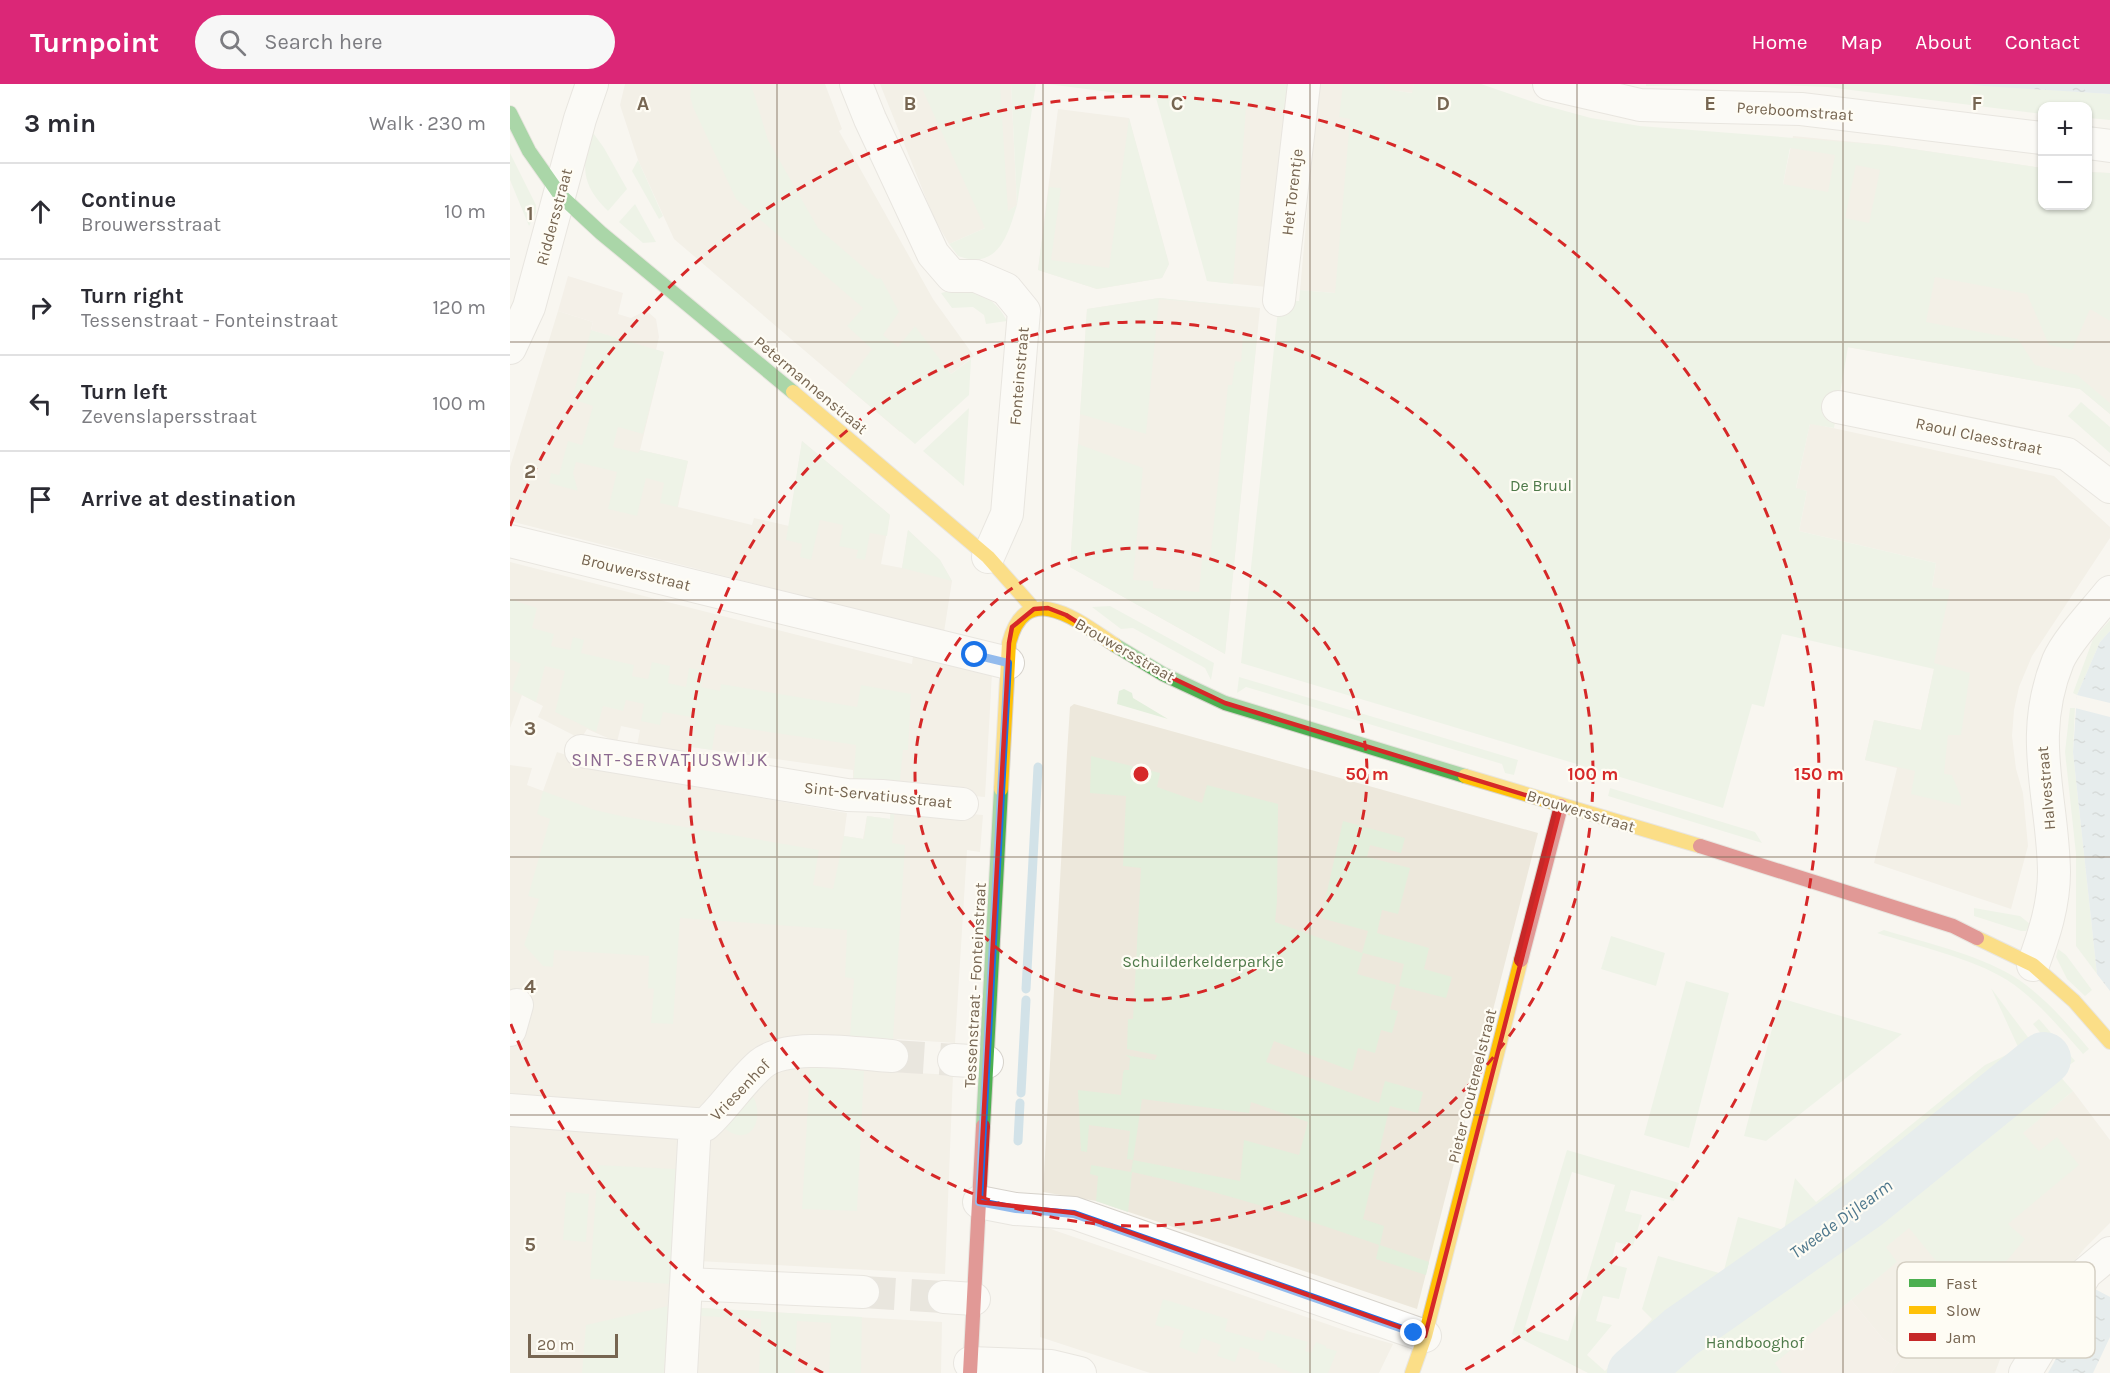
<!DOCTYPE html>
<html lang="en">
<head>
<meta charset="utf-8">
<style>
	body { margin:0; font-family:Karla,sans-serif; background:#f7f7f7; color:#2b2b33 }
	.controls { position:absolute; right:18px; top:18px; display:grid; overflow:hidden; border-radius:12px; box-shadow:0 2px 4px #0004 }
	.controls button { width:54px; height:54px; display:grid; place-items:center; padding:0; border:0; border-bottom:2px solid #e1e1e2; background:#fff; color:#2b2b33; font:30px sans-serif }
	.scale { position:absolute; left:18px; bottom:15px; width:90px; box-sizing:border-box; padding-left:6px; border:3px solid #766551; border-top:0; font-size:16px; line-height:21px; white-space:nowrap; color:#766551; -webkit-text-stroke:4px #fefcf4; paint-order:stroke }
	.stop { position:absolute; width:18px; height:18px; margin:-14px; border:4px solid #1a73e8; border-radius:50%; background:#fff }
	.stop.end { background:#1a73e8; border-color:#fff; box-shadow:0 2px 6px #0008 }
	.list { margin:0; padding:0; list-style:none }
	h2 { display:flex; justify-content:space-between; align-items:center; height:78px; margin:0; padding:0 24px; font-size:26px }
	h2 small { font-size:20px; font-weight:400; color:#7c7c81 }
	.list li { display:grid; grid-template-columns:39px 1fr auto; gap:18px; align-items:center; box-sizing:border-box; height:96px; padding:0 24px; border-top:2px solid #e1e1e2 }
	.list b { display:block; font-size:22px; white-space:nowrap }
	.list p { margin:0; font-size:20px; white-space:nowrap; color:#7c7c81 }
	.list em { font-size:20px; font-style:normal; color:#7c7c81 }
	.icon { flex:none; width:33px; height:33px; fill:none; stroke:currentColor; stroke-width:2; stroke-linecap:round; stroke-linejoin:round }
	.map { position:relative; flex:none; width:1600px; height:1289px; overflow:hidden }
	header { display:flex; align-items:center; gap:36px; box-sizing:border-box; height:84px; padding:0 30px; background:#db2777; color:#fff }
	header strong { font-size:28px }
	nav { display:flex; gap:33px; margin-inline-start:auto; font-size:21px }
	.search { width:420px; height:54px; background:#f7f7f7; display:flex; align-items:center; gap:15px; box-sizing:border-box; padding:0 21px; border-radius:33px; color:#7c7c81; font-size:22px }
	main { display:flex }
	aside { flex:1; background:#fff }
	.map>svg:first-child { display:block }
	.residential { fill:#ede8dc }
	.commercial { fill:#efe8de }
	.green { fill:#e3efdc; fill-rule:evenodd }
	.water { fill:url(#water-ripples) }
	.pier { fill:#f8f6f0 }
	.lines { fill:none; stroke-linecap:round; stroke-linejoin:round }
	.stream { stroke:#d2e2e8; stroke-width:9 }
	.river { stroke:#d2e2e8; stroke-width:54 }
	.street-tunnel { stroke:#d8d2c8; stroke-width:32; stroke-dasharray:32 16; stroke-linecap:butt }
	.street-casing { stroke:#d6d2cb; stroke-width:34 }
	.fast-casing { stroke:#d6d2cb; stroke-width:16 }
	.slow-casing { stroke:#d6d2cb; stroke-width:16 }
	.jam-casing { stroke:#d6d2cb; stroke-width:16 }
	.street { stroke:#fefefd; stroke-width:32 }
	.fast { stroke:#4caf50; stroke-width:14 }
	.slow { stroke:#ffc107; stroke-width:14 }
	.jam { stroke:#c62828; stroke-width:14 }
	.route { stroke:#1a73e8; stroke-width:8 }
	.marked { fill:none; stroke:#d62828; stroke-width:4.5; stroke-linejoin:round }
	.grid { fill:none; stroke:#766551; stroke-width:1.5; stroke-opacity:0.55 }
	.ring { fill:none; stroke:#d62828; stroke-width:3; stroke-dasharray:10 8 }
	.labels { text-anchor:middle; dominant-baseline:central; stroke-width:4.5; stroke-linejoin:round; paint-order:stroke }
	.street-label { font-size:16px; fill:#766551; stroke:#fefcf4 }
	.park-label { font-size:16px; fill:#4f7a4a; stroke:#fefcf4 }
	.neighbourhood-label { font-size:18px; letter-spacing:1.5px; fill:#8b6990; stroke:#fefcf4 }
	.water-label { font-size:18px; font-style:italic; fill:#4f788d; stroke:#fefcf4 }
	.key { fill:#fefcf4; stroke:#d5cfc3; stroke-width:1.5 }
	.key-label { font-size:16px; fill:#766551 }
	.grid-label { font-size:20px; text-anchor:middle; font-weight:bold; fill:#766551; stroke:#fefcf4; stroke-width:4.5; stroke-linejoin:round; paint-order:stroke }
	.centre { fill:#d62828; stroke:#fefcf4; stroke-width:3 }
	.ring-label { font-size:18px; text-anchor:middle; font-weight:bold; fill:#d62828; stroke:#fefcf4; stroke-width:4.5; stroke-linejoin:round; paint-order:stroke }
</style>
</head>
<body>
<header>
<strong>Turnpoint</strong>
<div class="search"><svg class="icon" aria-label="search" viewBox="0 0 24 24"><circle cx="10" cy="10" r="6"/><path d="M15 15l6 6"/></svg>Search here</div>
<nav><a>Home</a><a>Map</a><a>About</a><a>Contact</a></nav>
</header>
<main>
<aside>
<h2>3 min<small>Walk · 230 m</small></h2>
<ul class="list">
<li><svg class="icon" aria-label="ahead" viewBox="0 0 24 24"><path d="M12 20V5M6 11l6-6 6 6"/></svg><div><b>Continue</b><p>Brouwersstraat</p></div><em>10 m</em></li>
<li><svg class="icon" aria-label="right" viewBox="0 0 24 24"><path d="M7 20v-9h11M14 6l5 5-5 5"/></svg><div><b>Turn right</b><p>Tessenstraat - Fonteinstraat</p></div><em>120 m</em></li>
<li><svg class="icon" aria-label="left" viewBox="0 0 24 24"><path d="M17 20v-9H6M10 6l-5 5 5 5"/></svg><div><b>Turn left</b><p>Zevenslapersstraat</p></div><em>100 m</em></li>
<li><svg class="icon" aria-label="arrive" viewBox="0 0 24 24"><path d="M6 21V4h12l-3 4 3 4H6"/></svg><div><b>Arrive at destination</b></div></li>
</ul>
</aside>
<div class="map">
<svg width="1600" height="1289" viewBox="0 0 1600 1289">
	<defs>
		<pattern id="water-ripples" width="26" height="14" patternUnits="userSpaceOnUse" patternTransform="scale(1.5)"><rect width="26" height="14" fill="#d2e2e8"/><path d="M2 4q2-2 4 0t4 0M15 11q2-2 4 0t4 0" fill="none" stroke="#afbbbe"/></pattern>
	</defs>
	<rect width="100%" height="100%" fill="#f8f6f0"/>
	<!-- residential -->
	<g class="residential">
		<polygon points="115,0 315,0 332,45 329,47 423,215 464,272 441,290 438,286 390,348 164,155 128,76 110,21"/>
		<polygon points="370,0 501,0 507,121 475,144 439,160 424,134"/>
		<polygon points="669,0 779,0 757,203 697,197"/>
		<polygon points="809,0 904,0 903,9 887,7 859,212 790,206"/>
		<polygon points="548,25 619,34 659,180 652,194 587,205 528,186"/>
		<polygon points="1283,52 1375,61 1532,84 1532,122 1578,122 1578,88 1600,89 1600,330 1570,305 1337,263 1306,129 1273,100"/>
		<polygon points="649,214 750,224 715,570 560,483 577,225"/>
		<polygon points="48,227 83,238 81,246 154,268 130,366 178,377 168,423 242,441 244,434 279,442 292,357 380,431 371,480 392,484 398,446 430,476 442,497 434,548 0,437 0,383"/>
		<polygon points="1300,339 1544,392 1600,443 1600,454 1522,572 1509,603 1504,626 1502,652 1506,685 1513,709 1518,762 1501,825 1364,779 1387,684 1355,676 1364,636 1411,646 1424,585 1422,503 1426,479 1289,447 1297,407 1286,405"/>
		<polygon points="0,478 402,580 403,572 405,572 482,589 475,713 343,701 343,686 182,663 180,670 127,662 130,646 111,642 107,658 77,645 71,655 28,633 33,622 12,611 0,644"/>
		<polygon points="564,620 1028,749 907,1225 586,1117 533,1108 557,669 560,623"/>
		<polygon points="47,668 119,691 337,729 334,752 353,755 357,732 380,735 381,723 473,731 470,768 457,766 445,959 341,952 340,957 310,954 194,1029 0,1018 0,681 22,684 17,701 33,707"/>
		<polygon points="300,983 443,991 435,1190 188,1177 199,1054 268,984"/>
		<polygon points="1563,1007 1600,1056 1600,1139 1574,1165 1492,1270 1485,1289 1381,1289 1395,1269 1373,1255 1341,1216 1386,1178 1375,1163"/>
		<polygon points="0,1040 168,1052 158,1222 432,1238 431,1289 0,1289"/>
		<polygon points="532,1142 840,1248 883,1260 869,1289 640,1289 530,1253"/>
	</g>
	<!-- commercial -->
	<g class="commercial">
		<polygon points="58,192 113,209 108,230 121,234 131,229 139,229 146,235 149,253 146,266 81,246 83,238 48,227"/>
		<polygon points="1341,1216 1373,1255 1395,1269 1381,1289 1251,1289"/>
	</g>
	<!-- green -->
	<g class="green">
		<polygon points="182,0 241,0 258,56 308,144 367,195 371,194 389,228 373,251 388,263 405,242 441,290 461,275 459,311 405,360 335,301 362,265 337,242 353,224 226,115 183,23 180,12"/>
		<path d="M410,0h80l8,127 9,-6 -6,-121h25l-19,121c-9,30 -19,66 -59,51l-9,-12 36,-16z"/>
		<polygon points="537,0 779,0 776,26 736,24 723,200 697,197 646,14"/>
		<path d="M833,0h42v5l27,4 2,-9h67l55,19 55,15 49,8 245,19 157,23v38h46v-34l22,1v148l-20,-12 -18,41 -23,-5 -22,-51 -92,-17 -9,45 92,17 17,26 42,10 33,28v11l-30,-25 -232,-42 -14,81 -24,-4 -14,64 11,3 -8,40 137,32 -4,24 18,3 -16,73 36,10 -9,62h-13l-4,39 8,1 9,22v9l-50,-12 4,-23 -50,-11 9,-40 47,10 13,-61 -152,-35 -18,73 -12,-3 -29,104 -482,-145 38,-363 20,1 1,-11 35,3 15,-174 -11,-2zM1280,64l45,7 -7,37 -45,-8zM1346,81l24,5 -11,53 -24,-5z"/>
		<polygon points="1136,0 1456,0 1600,10 1600,36 1578,34 1578,22 1532,22 1532,30 1317,3 1247,0 1136,2"/>
		<polygon points="619,34 659,180 652,194 587,205 528,186 539,103 551,104 541,176 599,184"/>
		<path d="M81,46l13,18 23,41 -19,22c-28,-27 -26,-45 -17,-81z"/>
		<polygon points="0,69 26,121 26,129 19,142 0,96"/>
		<polygon points="128,76 153,132 149,135 122,87"/>
		<polygon points="125,120 146,158 133,159 109,138"/>
		<path d="M443,206c26,2 41,6 54,31l-21,3 -2,-9 -11,-8 -21,1 -11,-15z"/>
		<polygon points="649,214 750,224 747,253 715,570 560,483 568,360 633,384 623,496 643,497 643,504 689,508 692,475 700,476 718,301 722,301 725,277 731,278 733,251 747,253 750,224 649,215 636,350 570,330 577,225"/>
		<polygon points="81,246 154,268 133,350 108,343 103,363 128,369 130,366 178,377 167,423 150,419 154,399 136,394 127,432 98,425 107,388 66,378 63,389 68,407 39,399 41,389 49,391 58,357 72,361 83,322 62,315"/>
		<polygon points="1571,318 1600,343 1600,369 1558,332"/>
		<polygon points="459,324 454,402 413,367"/>
		<polygon points="292,357 380,431 377,452 360,449 355,476 346,474 348,466 329,462 333,441 310,436 301,476 290,473 292,460 276,456"/>
		<polygon points="398,446 430,476 442,497 392,484"/>
		<polygon points="0,515 27,524 22,544 44,550 41,562 60,566 63,553 74,556 71,569 124,581 122,592 138,595 142,578 160,582 158,599 176,603 179,584 194,587 191,603 210,607 211,600 347,623 351,601 401,610 398,666 393,666 389,706 343,701 346,661 206,640 202,666 181,663 186,634 153,628 150,641 131,637 134,620 116,616 113,627 93,622 86,648 45,628 55,587 35,582 26,618 2,606 11,580 0,575"/>
		<polygon points="600,522 704,579 701,596 695,584 623,544 611,545 582,523"/>
		<polygon points="1600,536 1600,547 1590,558 1567,611 1563,609 1583,555"/>
		<polygon points="729,593 1008,676 1004,691 995,689 992,680 736,603 727,609"/>
		<polygon points="614,605 622,609 623,614 658,635 607,620 609,607"/>
		<polygon points="1560,624 1565,624 1563,668 1587,890 1566,862 1566,770 1555,668"/>
		<path d="M581,672l69,17 -3,14 45,16 5,-18 71,19 -1,97 -2,21 87,31 6,-22 -47,-13 22,-97 62,17 -4,15 -31,-8 -3,12 43,11 -12,46 -16,-4 -5,23 52,15 -5,21 28,8 -6,21 -47,-12 5,-22 -41,-11 -6,21 39,11 -6,24 8,2 -6,22 -11,-3 -6,23 -17,-5 -6,23 -78,-30 -8,21 113,41 6,-22 38,11 -5,21 -28,-7 -27,113 21,7 -4,19 49,17 -3,13 -50,-16 3,-14c-81,-29 -163,-55 -247,-73l-4,40 -32,-11 2,-25 -8,-2 1,-9 40,7 2,-12 -6,-1 3,-28 -41,-6 -2,27 -6,-1 -3,-61 43,5 2,-22 1,-3h5l1,-12 -5,-3 30,5 2,-5 -30,-6 1,-30h5l8,-151 -18,-2 3,-70 -36,-3zM632,1015l107,14 2,-11 57,20 -9,33 -55,-15 -4,41 -107,-21z"/>
		<polygon points="1100,704 1245,748 1252,759 1098,712"/>
		<polygon points="33,707 85,726 111,732 309,766 303,801 323,805 334,752 354,755 357,732 380,735 381,723 385,723 382,759 395,761 383,955 340,952 344,895 335,893 337,846 170,834 163,940 141,939 144,905 138,904 139,872 44,866 43,883 33,882 14,861 29,815 18,812 40,735 27,730"/>
		<polygon points="1464,824 1510,832 1520,840 1516,847 1511,847 1464,832"/>
		<path d="M1374,846c42,13 90,23 129,46 30,19 53,46 76,73l-6,5c-23,-26 -47,-55 -76,-74 -35,-22 -90,-34 -130,-47z"/>
		<polygon points="1101,852 1155,869 1146,902 1091,885"/>
		<polygon points="1548,865 1556,871 1582,906 1575,912 1557,895 1546,873"/>
		<polygon points="1176,897 1219,909 1179,1064 1134,1051"/>
		<path d="M1481,904l51,68 -158,128 -31,12 -198,128 -43,49h-24l-76,-39 55,-184 112,33 -5,18 -43,-11 -6,21 17,4 -9,31 -17,-4 -5,22 16,4 -8,31 -16,-3 -7,25 16,4 -25,30 18,16 47,-52 -10,-10 16,-53 65,18 15,-57 46,13 11,-52 21,24 169,-137 34,-16zM1062,1088l43,13 -47,156 -43,-14z"/>
		<polygon points="1270,914 1392,950 1256,1057 1234,1052"/>
		<polygon points="1529,935 1565,977 1558,982 1523,940"/>
		<polygon points="300,983 354,987 347,1127 292,1125"/>
		<polygon points="1548,990 1563,1007 1513,1049 1529,1067 1547,1053 1569,1081 1498,1140 1515,1155 1483,1193 1475,1188 1454,1211 1399,1144 1376,1163 1387,1178 1265,1279 1272,1289 1163,1289 1188,1262 1373,1136"/>
		<path d="M242,1010c15,26 -3,57 -30,32z"/>
		<polygon points="88,1081 166,1085 160,1200 80,1195"/>
		<polygon points="56,1108 79,1110 76,1158 53,1156"/>
		<polygon points="653,1215 718,1235 715,1247 753,1257 757,1246 798,1258 795,1267 801,1269 806,1258 816,1262 816,1264 827,1267 818,1289 783,1289 767,1283 767,1281 748,1275 750,1269 730,1263 725,1278 707,1272 711,1261 692,1254 687,1270 669,1263 674,1247 655,1241 654,1244 645,1241"/>
		<polygon points="158,1222 154,1289 72,1289 76,1241"/>
		<polygon points="190,1224 352,1233 351,1289 319,1289 321,1239 287,1237 285,1289 249,1289 251,1235 189,1232"/>
	</g>
	<!-- water -->
	<g class="water">
		<polygon points="1456,0 1600,0 1600,10 1474,2"/>
		<polygon points="1600,547 1600,907 1587,890 1563,668 1567,611 1590,558"/>
		<polygon points="1585,1205 1600,1213 1600,1253 1583,1289 1538,1289"/>
	</g>
	<!-- pier -->
	<polygon class="pier" points="1567,611 1600,619 1600,633 1565,624"/>
	<g class="lines">
		<!-- stream -->
		<g class="stream">
			<polyline points="516,905 528,683"/>
			<polyline points="511,1009 516,916"/>
			<polyline points="508,1057 510,1019"/>
		</g>
		<!-- river -->
		<polyline class="river" points="1124,1289 1171,1248 1357,1118 1534,975"/>
		<!-- street-tunnel -->
		<g class="street-tunnel">
			<polyline points="382,972 444,976"/>
			<polyline points="353,1208 434,1213"/>
		</g>
		<defs>
			<g id="street">
				<polyline points="346,0 360,35 423,170 442,192 466,192 496,205 514,227 497,430 478,473"/>
				<polyline points="1039,0 1130,21 1291,25 1532,54"/>
				<polyline points="1578,59 1600,62"/>
				<polyline points="769,216 794,0"/>
				<polyline points="0,264 19,223 70,35 82,0"/>
				<polyline points="1328,323 1557,370 1600,403"/>
				<polyline points="0,457 498,579"/>
				<polyline points="71,667 337,711 372,712 452,720"/>
				<path d="M1523,881c11,-30 21,-60 21,-93 -1,-75 -27,-135 4,-211 9,-21 37,-50 52,-69"/>
				<polyline points="0,946 7,921"/>
				<polyline points="444,976 477,978"/>
				<polyline points="0,1026 185,1040 171,1289"/>
				<path d="M185,1040l10,1c21,-19 35,-43 56,-61 26,-22 98,-10 131,-8"/>
				<polyline points="469,1118 505,1125 564,1129 915,1252"/>
				<polyline points="177,1200 353,1208"/>
				<polyline points="434,1213 464,1215"/>
				<polyline points="460,1279 541,1282 570,1289"/>
				<polyline points="1515,1289 1576,1189 1600,1169"/>
			</g>
			<g id="fast">
				<polyline points="0,29 19,67 50,111 91,149 283,308"/>
				<polyline points="605,561 653,590 715,619 955,692"/>
				<polyline points="473,1042 491,705"/>
			</g>
			<g id="slow">
				<polyline points="283,308 478,473 524,525"/>
				<polyline points="955,692 1190,762"/>
				<path d="M491,705l8,-146c17,-66 71,-21 106,2"/>
				<polyline points="1467,854 1523,881 1564,917 1600,958"/>
				<polyline points="902,1289 915,1252 1011,876"/>
			</g>
			<g id="jam">
				<polyline points="1190,762 1443,842 1467,854"/>
				<polyline points="1011,876 1051,722"/>
				<polyline points="460,1289 473,1042"/>
			</g>
		</defs>
		<!-- street casing -->
		<use href="#street" class="street-casing"/>
		<!-- fast casing -->
		<use href="#fast" class="fast-casing"/>
		<!-- slow casing -->
		<use href="#slow" class="slow-casing"/>
		<!-- jam casing -->
		<use href="#jam" class="jam-casing"/>
		<!-- street -->
		<use href="#street" class="street"/>
		<!-- fast -->
		<use href="#fast" class="fast"/>
		<!-- slow -->
		<use href="#slow" class="slow"/>
		<!-- jam -->
		<use href="#jam" class="jam"/>
	</g>
	<g class="lines">
		<!-- route -->
		<polyline class="route" points="465,571 498,579 469,1118 506,1125 564,1130 904,1249"/>
	</g>
	<!-- marked area -->
	<path d="M0 0H1600V1289H0ZM538,524l18,7 79,50 80,38 336,103 -136,530 -351,-123 -95,-11 30,-559 3,-16 22,-18z" fill="#f8f6f0" fill-opacity=".55" fill-rule="evenodd"/>
	<path class="marked" d="M538,524l18,7 79,50 80,38 336,103 -136,530 -351,-123 -95,-11 30,-559 3,-16 22,-18z"/>
	<!-- grid -->
	<path class="grid" d="M267,0v1289M533,0v1289M800,0v1289M1067,0v1289M1333,0v1289M0,258h1600M0,516h1600M0,773h1600M0,1031h1600"/>
	<!-- distance rings -->
	<g class="ring">
		<circle cx="631" cy="690" r="226"/>
		<circle cx="631" cy="690" r="452"/>
		<path d="M313 1289A678 678 0 0 1 0 938M0 442A678 678 0 1 1 949 1289"/>
	</g>
	<g class="labels">
		<!-- street labels -->
		<g class="street-label">
			<text transform="translate(1285 27) rotate(4)">Pereboomstraat</text>
			<text transform="translate(782 108) rotate(-83)">Het Torentje</text>
			<text transform="translate(44 133) rotate(-75)">Riddersstraat</text>
			<text transform="translate(509 292) rotate(-85)">Fonteinstraat</text>
			<text transform="translate(301 301) rotate(40)">Petermannenstraat</text>
			<text transform="translate(1469 352) rotate(12)">Raoul Claesstraat</text>
			<text transform="translate(126 488) rotate(14)">Brouwersstraat</text>
			<text transform="translate(615 566) rotate(30)">Brouwersstraat</text>
			<text transform="translate(1536 704) rotate(-95)">Halvestraat</text>
			<text transform="translate(368 711) rotate(6)">Sint-Servatiusstraat</text>
			<text transform="translate(1071 727) rotate(17)">Brouwersstraat</text>
			<text transform="translate(465 901) rotate(-87)">Tessenstraat - Fonteinstraat</text>
			<text transform="translate(962 1002) rotate(-76)">Pieter Coutereelstraat</text>
			<text transform="translate(230 1006) rotate(-46)">Vriesenhof</text>
		</g>
		<!-- park labels -->
		<g class="park-label">
			<text x="1031" y="401">De Bruul</text>
			<text x="693" y="877">Schuilderkelderparkje</text>
			<text x="1245" y="1258">Handbooghof</text>
		</g>
		<!-- neighbourhood labels -->
		<g class="neighbourhood-label">
			<text x="160" y="676">SINT-SERVATIUSWIJK</text>
		</g>
		<!-- water labels -->
		<g class="water-label">
			<text transform="translate(1331 1135) rotate(-36)">Tweede Dijlearm</text>
		</g>
	</g>
	<!-- legend -->
	<rect x="1387" y="1178" width="198" height="96" rx="9" class="key"/>
	<rect x="1399" y="1195" width="27" height="8" fill="#4caf50"/>
	<rect x="1399" y="1222" width="27" height="8" fill="#ffc107"/>
	<rect x="1399" y="1249" width="27" height="8" fill="#c62828"/>
	<g class="key-label">
		<text x="1436" y="1205">Fast</text>
		<text x="1436" y="1232">Slow</text>
		<text x="1436" y="1259">Jam</text>
	</g>
	<g class="grid-label">
		<text x="133" y="26">A</text>
		<text x="400" y="26">B</text>
		<text x="667" y="26">C</text>
		<text x="933" y="26">D</text>
		<text x="1200" y="26">E</text>
		<text x="1467" y="26">F</text>
		<text x="20" y="136">1</text>
		<text x="20" y="394">2</text>
		<text x="20" y="651">3</text>
		<text x="20" y="909">4</text>
		<text x="20" y="1167">5</text>
	</g>
	<circle cx="631" cy="690" r="9" class="centre"/>
	<g class="ring-label">
		<text x="857" y="696">50 m</text>
		<text x="1083" y="696">100 m</text>
		<text x="1309" y="696">150 m</text>
	</g>
</svg>
<div class="controls">
<button>+</button>
<button>−</button>
</div>
<div class="scale">20 m</div>
<div class="stop" style="left:465px;top:571px"></div>
<div class="stop end" style="left:904px;top:1249px"></div>
</div>
</main>
</body>
</html>
